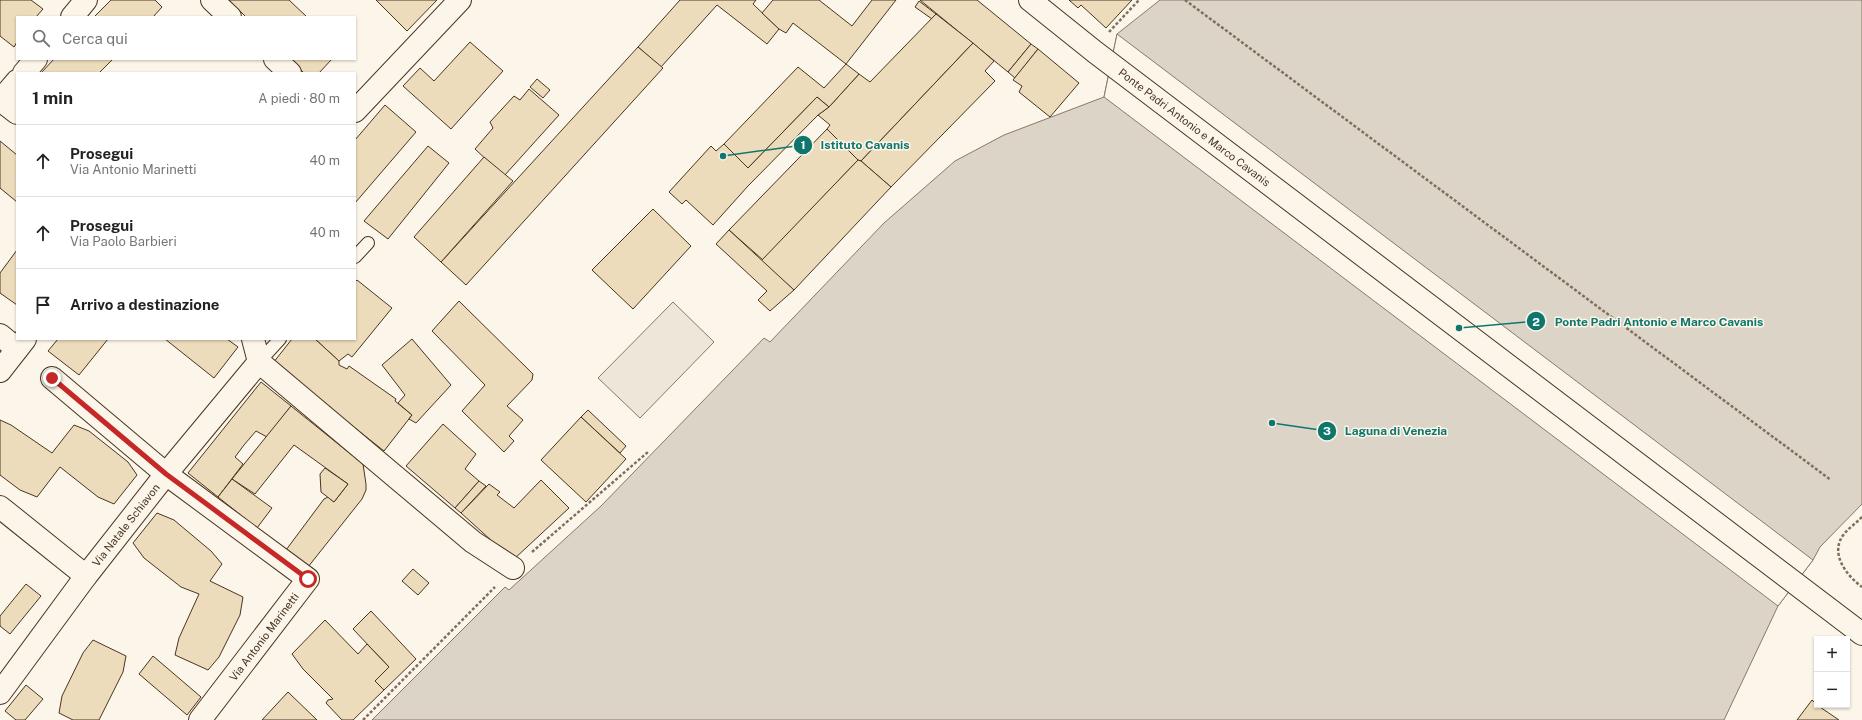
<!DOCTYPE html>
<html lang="it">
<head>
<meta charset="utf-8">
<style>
	body { margin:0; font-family:"Public Sans",sans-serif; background:#f6f6f6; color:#222 }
	.controls { position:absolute; right:12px; bottom:12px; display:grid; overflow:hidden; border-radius:0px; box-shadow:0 1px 3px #0004 }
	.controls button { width:36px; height:36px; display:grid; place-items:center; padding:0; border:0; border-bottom:1px solid #e0e0e0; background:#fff; color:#222; font:20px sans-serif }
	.stop { position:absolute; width:12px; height:12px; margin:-9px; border:3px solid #c62828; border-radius:50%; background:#fff }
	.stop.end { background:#c62828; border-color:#fff; box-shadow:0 1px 4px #0008 }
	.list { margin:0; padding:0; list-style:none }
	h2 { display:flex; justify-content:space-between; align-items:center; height:52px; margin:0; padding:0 16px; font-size:17px }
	h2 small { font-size:13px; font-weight:400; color:#767676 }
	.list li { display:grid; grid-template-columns:26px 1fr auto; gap:12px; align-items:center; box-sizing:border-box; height:72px; padding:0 16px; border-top:1px solid #e0e0e0 }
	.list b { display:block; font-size:15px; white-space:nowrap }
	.list p { margin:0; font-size:13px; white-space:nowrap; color:#767676 }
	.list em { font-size:13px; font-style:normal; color:#767676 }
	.icon { flex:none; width:22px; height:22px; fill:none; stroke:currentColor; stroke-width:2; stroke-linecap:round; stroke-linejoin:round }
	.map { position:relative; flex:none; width:1862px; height:720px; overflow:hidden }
	.search { position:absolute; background:#fff; box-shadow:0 1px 3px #0004; left:16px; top:16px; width:340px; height:44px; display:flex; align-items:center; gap:10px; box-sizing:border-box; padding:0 14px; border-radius:0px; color:#767676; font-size:15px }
	.panel { position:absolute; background:#fff; box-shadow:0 1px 3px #0004; left:16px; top:72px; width:340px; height:268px; border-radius:0px }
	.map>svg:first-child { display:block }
	.green { fill:#ede6d9; stroke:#887966 }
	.water { fill:#dcd4c6; stroke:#887966 }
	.pier { fill:#fbf6e9; stroke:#887966 }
	.building { fill:#ecdcbc; stroke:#4a3520 }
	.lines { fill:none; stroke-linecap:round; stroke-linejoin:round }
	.lane-casing { stroke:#4a3520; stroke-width:14 }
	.street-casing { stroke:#4a3520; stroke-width:24 }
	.secondary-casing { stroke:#4a3520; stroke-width:24 }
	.path { stroke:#7f6f5c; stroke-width:2.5; stroke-dasharray:3 2; stroke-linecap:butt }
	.lane { stroke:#fbf6e9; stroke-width:12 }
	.street { stroke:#fbf6e9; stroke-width:22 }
	.secondary { stroke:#fbf6e9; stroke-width:22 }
	.route { stroke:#c62828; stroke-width:5 }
	.labels { text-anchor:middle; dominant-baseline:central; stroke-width:3; stroke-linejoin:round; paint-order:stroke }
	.street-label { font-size:11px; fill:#4a3520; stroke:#fbf6e9 }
	.leader { fill:none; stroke:#0f766e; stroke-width:1.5 }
	.callout-dot { fill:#0f766e; stroke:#fbf6e9; stroke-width:1.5 }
	.mark-label { font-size:12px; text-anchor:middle; font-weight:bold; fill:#fff }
	.callout-label { font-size:12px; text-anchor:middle; font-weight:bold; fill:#0f766e; stroke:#fbf6e9; stroke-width:3; stroke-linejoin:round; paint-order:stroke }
</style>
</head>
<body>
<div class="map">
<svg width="1862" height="720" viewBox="0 0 1862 720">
	<rect width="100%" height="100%" fill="#fbf6e9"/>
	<!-- green -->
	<polygon class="green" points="673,302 714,342 640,418 598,378"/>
	<!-- water -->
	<polygon class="water" points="1160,0 1862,0 1862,504 1820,547 1813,560 1778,606 1724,720 372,720 505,587 509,590 601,506 764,338 770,342 884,223 955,161 1004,135 1104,97 1117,34"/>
	<!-- pier -->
	<polygon class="pier" points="1117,34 1813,560 1778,606 1104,97"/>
	<!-- building -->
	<g class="building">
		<polygon points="0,0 31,0 43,9 36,17 17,17 17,42 14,47 0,36"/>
		<polygon points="111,0 155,0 162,7 153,17 94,17"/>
		<polygon points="229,0 289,0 307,17 246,17"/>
		<polygon points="376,0 437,0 407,31"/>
		<polygon points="680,0 756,0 753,4 779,29 767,44 717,5 661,67 638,47"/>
		<polygon points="773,0 819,0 852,26 872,0 896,0 846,64 793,23 786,33 779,29 762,13"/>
		<polygon points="920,0 977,0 1031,44 1008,72"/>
		<polygon points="1069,0 1132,0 1106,28 1081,5 1078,8"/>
		<polygon points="919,1 936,14 932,19 915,7"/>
		<polygon points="936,14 973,43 861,161 858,160 827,129 830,125 818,115 829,107 859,74 870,82"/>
		<polygon points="470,42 503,71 451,129 403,86 420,68 434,81"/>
		<polygon points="973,43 994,61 985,71 995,81 891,187 861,161"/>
		<polygon points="1031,44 1038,49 1015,78 1008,72"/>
		<polygon points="638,47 663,68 466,285 441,262"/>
		<polygon points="1038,49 1079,83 1050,117 1019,92 1022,86 1013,80"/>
		<polygon points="54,59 113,59 99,73 41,73"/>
		<polygon points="290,59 332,59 319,73 304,73"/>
		<polygon points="846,64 859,74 829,107 817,97 748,168 724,144 798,67 824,88"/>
		<polygon points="537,79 550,90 543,98 530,87"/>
		<polygon points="529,89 559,115 504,176 475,149 493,128 490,122 514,96 520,100"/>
		<polygon points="817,97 829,107 818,115 748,186 713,225 686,200 682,204 669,192 711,146 716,151 724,144 748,168"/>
		<polygon points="385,105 416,132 355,203 355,140"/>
		<polygon points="827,129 858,160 763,260 729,230"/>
		<polygon points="0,141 17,155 17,202 0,188"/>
		<polygon points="428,146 449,163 388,239 364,221"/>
		<polygon points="484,157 513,181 441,262 414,237"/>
		<polygon points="858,160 861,161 891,187 794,290 761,261"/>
		<polygon points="653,209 691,246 633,309 592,270"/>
		<polygon points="729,230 794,290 770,311 758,300 767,291 716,244"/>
		<polygon points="17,250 17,305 0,293 0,273"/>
		<polygon points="357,280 392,308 352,357 348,354 339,361 315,339 355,339 355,282"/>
		<polygon points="459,301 533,374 532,380 507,406 523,420 509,436 514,441 504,452 462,411 485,385 432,331"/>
		<polygon points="58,339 108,339 79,375 48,351"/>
		<polygon points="165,339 227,339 238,347 214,378"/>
		<polygon points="292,339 315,339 339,361 339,365 347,369 349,366 396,399 395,401 412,415 384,451 273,363"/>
		<polygon points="412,339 451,385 416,423 409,419 412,415 398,403 405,395 382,365"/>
		<polygon points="261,382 291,406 267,437 256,431 244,445 235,457 243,464 218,497 188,473"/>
		<polygon points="291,406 363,464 366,484 366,490 362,499 308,567 286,550 324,499 328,497 334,502 348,484 294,445 255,494 232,479"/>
		<polygon points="588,410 626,446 620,453 581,417"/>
		<polygon points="581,417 626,459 586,502 541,460"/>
		<polygon points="0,420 11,425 52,453 74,425 89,431 128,462 137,475 114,504 98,497 60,467 37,497 20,490 0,475"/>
		<polygon points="443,424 476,454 465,469 479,481 455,508 406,466"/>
		<polygon points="325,468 348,484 334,502 321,492 320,474"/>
		<polygon points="232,479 272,508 257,528 218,497"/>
		<polygon points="541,480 569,508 513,560 461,513 489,484 500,492 497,495 514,508"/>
		<polygon points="479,481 486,486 461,513 455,508"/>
		<polygon points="157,513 174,520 211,551 222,564 210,581 243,597 240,615 219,657 208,670 175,655 179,638 199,594 181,587 144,558 133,543"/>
		<polygon points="413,569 429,583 418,595 402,581"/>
		<polygon points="26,584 41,596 10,634 0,626 0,616"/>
		<polygon points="371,611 416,659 384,690 375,681 389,667 353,629"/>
		<polygon points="325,620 358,654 367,644 389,667 375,681 384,690 353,720 342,720 326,703 328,700 333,699 303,669 292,654"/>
		<polygon points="93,640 126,656 123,672 99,720 73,720 59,713 62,696 83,653"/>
		<polygon points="153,656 201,697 187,715 139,674"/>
		<polygon points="26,685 43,699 25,720 16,720 5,711"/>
		<polygon points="288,692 317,720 262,720"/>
		<polygon points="1812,700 1817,705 1839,720 1797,720"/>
	</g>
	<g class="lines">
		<defs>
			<g id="lane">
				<polyline points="355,257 368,243"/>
				<polyline points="259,362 280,339"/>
			</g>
			<g id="street">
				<polyline points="212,0 230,17"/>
				<polyline points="72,17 86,0"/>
				<polyline points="275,59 290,73"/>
				<polyline points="24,73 36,59"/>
				<polyline points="0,100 17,113"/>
				<polyline points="1,100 17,81"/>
				<polyline points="355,111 460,0"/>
				<polyline points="0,335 17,349"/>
				<polyline points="259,362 473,542 513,568"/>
				<polyline points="0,371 25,339"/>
				<polyline points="52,378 166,474 308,579 200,720"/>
				<polyline points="0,507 86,576"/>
				<path id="s1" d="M0,693l86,-117 80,-102 93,-112 -6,-23"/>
			</g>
			<g id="secondary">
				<path id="s2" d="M1030,0l65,52 767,582"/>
			</g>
		</defs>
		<!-- lane casing -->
		<use href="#lane" class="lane-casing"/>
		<!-- street casing -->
		<use href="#street" class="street-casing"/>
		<!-- secondary casing -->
		<use href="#secondary" class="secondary-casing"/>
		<!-- path -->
		<g class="path">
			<polyline points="1185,0 1831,480"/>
			<polyline points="1109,32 1139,0"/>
			<path d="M1862,517c-6,6 -13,11 -18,17 -15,19 2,41 18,53"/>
			<polyline points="532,552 648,452"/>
			<polyline points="363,720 495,587"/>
		</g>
		<!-- lane -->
		<use href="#lane" class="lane"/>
		<!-- street -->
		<use href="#street" class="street"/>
		<!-- secondary -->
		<use href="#secondary" class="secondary"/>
	</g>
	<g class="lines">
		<!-- route -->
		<polyline class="route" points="52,378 166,474 308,579"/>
	</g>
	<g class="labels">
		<!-- street labels -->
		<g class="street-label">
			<text stroke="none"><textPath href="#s2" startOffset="208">Ponte Padri Antonio e Marco Cavanis</textPath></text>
			<text stroke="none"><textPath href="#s1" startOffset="210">Via Natale Schiavon</textPath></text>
			<text transform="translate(264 637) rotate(-53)">Via Antonio Marinetti</text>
		</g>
	</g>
	<!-- callouts -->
	<path class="leader" d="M723 156L803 145M1459 328L1536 321M1272 423L1327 431"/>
	<g class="callout-dot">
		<circle cx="723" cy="156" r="4"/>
		<circle cx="1459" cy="328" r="4"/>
		<circle cx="1272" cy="423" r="4"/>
		<circle cx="803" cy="145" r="10"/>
		<circle cx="1536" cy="321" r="10"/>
		<circle cx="1327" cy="431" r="10"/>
	</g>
	<g class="mark-label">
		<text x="803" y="149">1</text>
		<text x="1536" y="326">2</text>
		<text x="1327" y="435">3</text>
	</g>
	<g class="callout-label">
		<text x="865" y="149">Istituto Cavanis</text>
		<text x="1659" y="326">Ponte Padri Antonio e Marco Cavanis</text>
		<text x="1396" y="435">Laguna di Venezia</text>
	</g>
</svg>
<div class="controls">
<button>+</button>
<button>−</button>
</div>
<div class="stop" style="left:308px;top:579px"></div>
<div class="stop end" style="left:52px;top:378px"></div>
<div class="search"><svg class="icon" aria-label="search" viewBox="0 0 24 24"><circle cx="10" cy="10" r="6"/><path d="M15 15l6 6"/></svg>Cerca qui</div>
<section class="panel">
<h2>1 min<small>A piedi · 80 m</small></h2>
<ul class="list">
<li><svg class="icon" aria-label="ahead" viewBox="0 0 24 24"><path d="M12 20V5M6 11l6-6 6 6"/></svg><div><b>Prosegui</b><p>Via Antonio Marinetti</p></div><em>40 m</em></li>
<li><svg class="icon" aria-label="ahead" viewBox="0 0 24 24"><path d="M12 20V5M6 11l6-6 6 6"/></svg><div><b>Prosegui</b><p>Via Paolo Barbieri</p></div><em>40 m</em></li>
<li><svg class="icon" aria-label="arrive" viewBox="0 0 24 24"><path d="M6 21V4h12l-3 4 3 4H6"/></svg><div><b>Arrivo a destinazione</b></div></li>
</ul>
</section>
</div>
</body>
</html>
